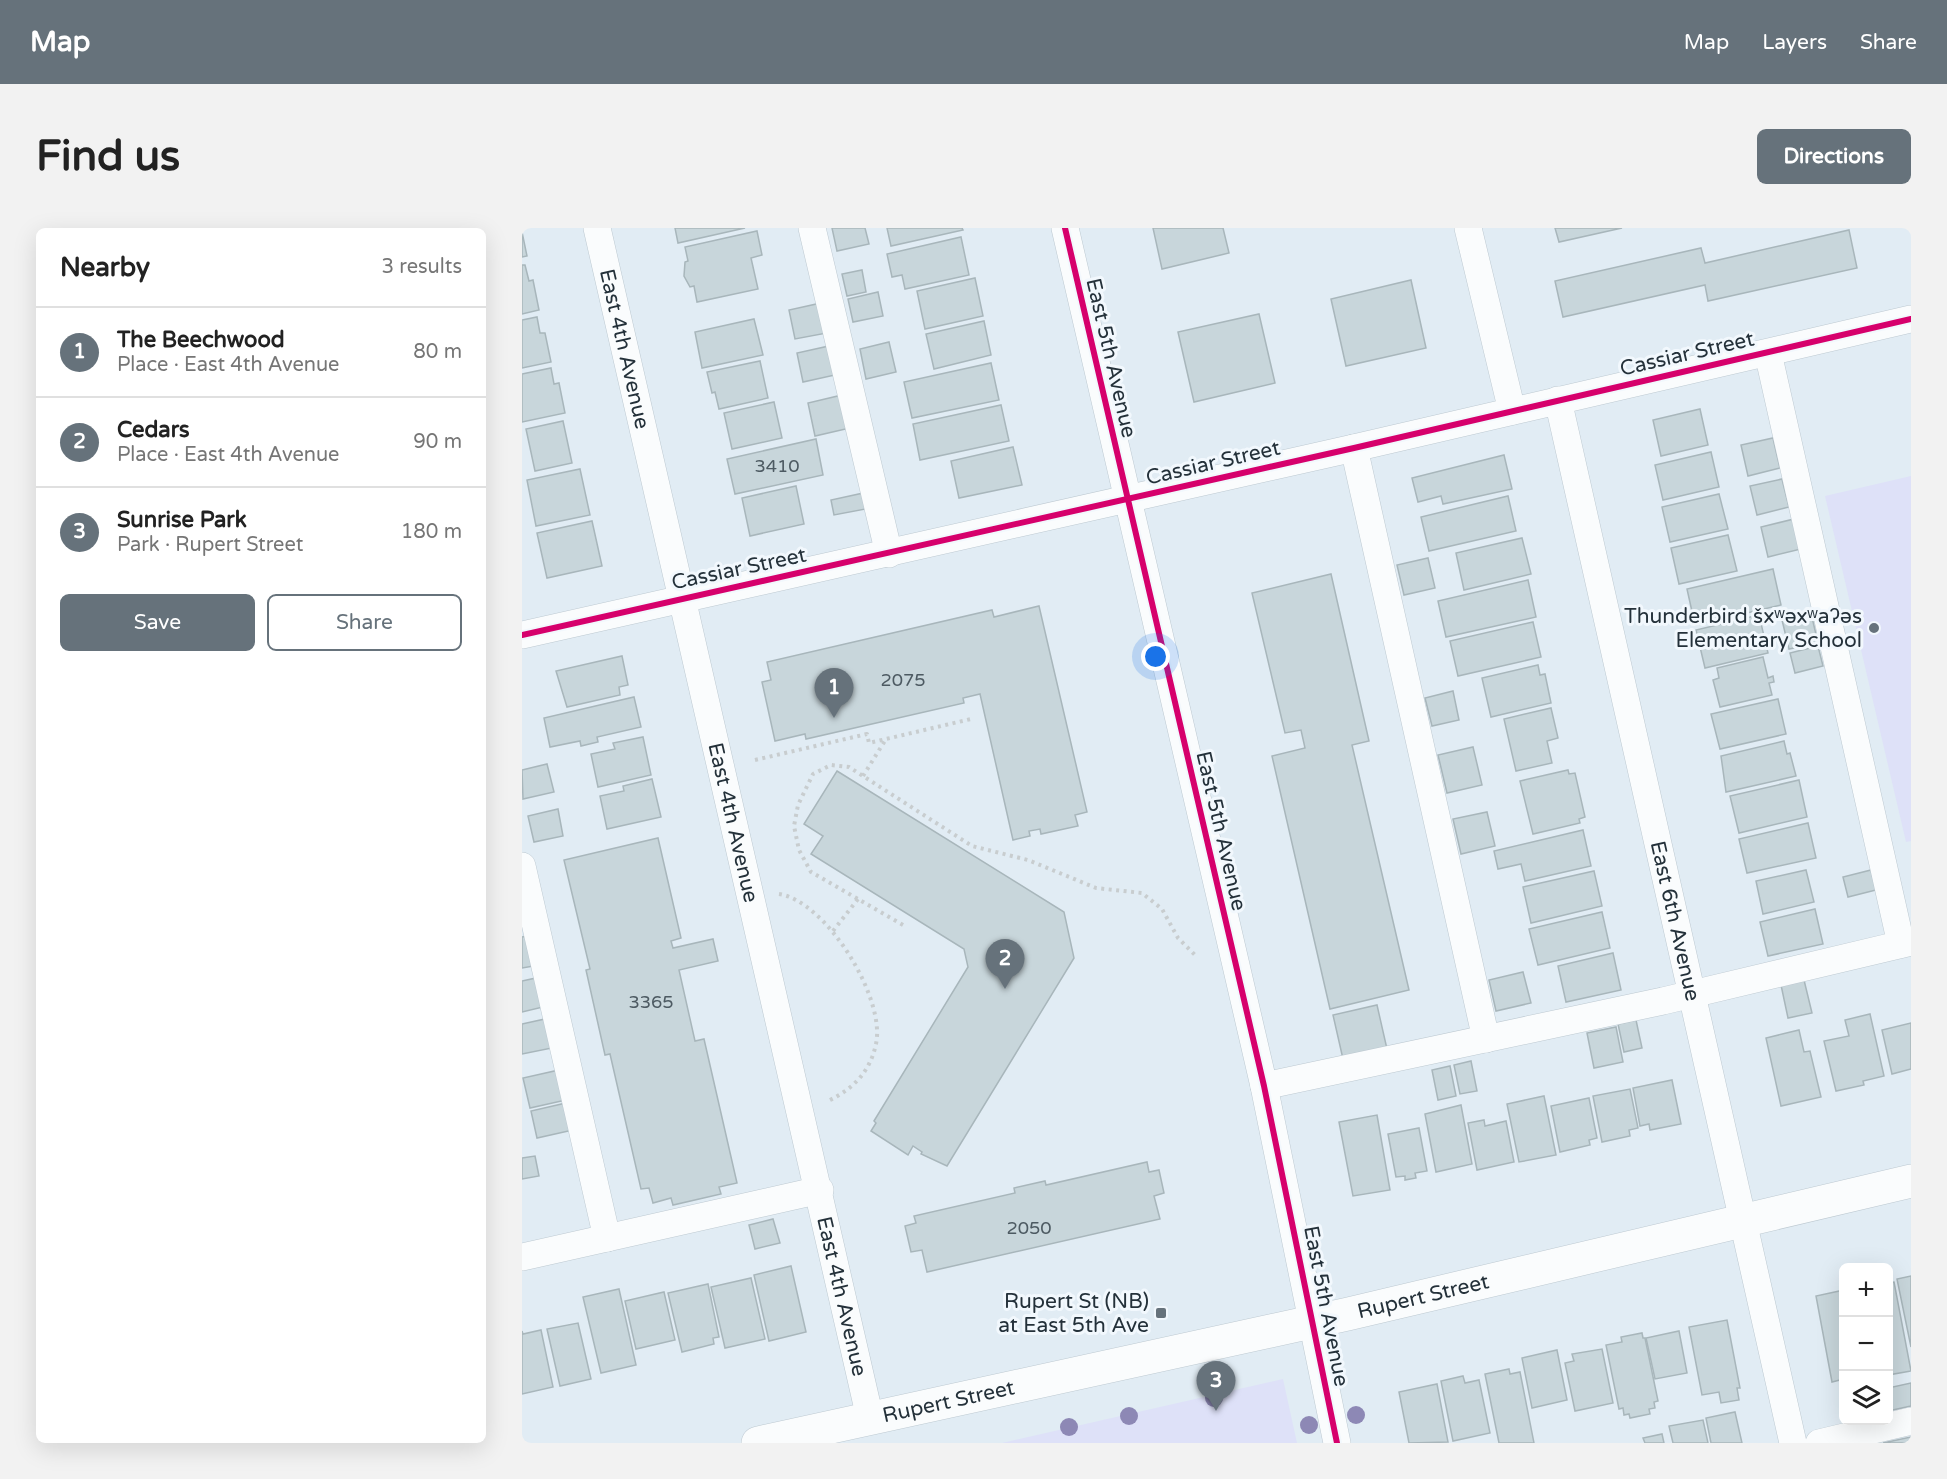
<!DOCTYPE html>
<html lang="en">
<head>
<meta charset="utf-8">
<style>
	body { margin:0; font-family:"Varela Round",sans-serif; background:#f2f2f2; color:#222 }
	.controls { position:absolute; right:18px; bottom:18px; display:grid; overflow:hidden; border-radius:9px; box-shadow:0 6px 24px #0002 }
	.controls button { width:54px; height:54px; display:grid; place-items:center; padding:0; border:0; border-bottom:2px solid #e0e0e0; background:#fff; color:#222; font:30px sans-serif }
	.you { position:absolute; left:634px; top:429px; width:21px; height:21px; margin:-15px; border:4px solid #fff; border-radius:50%; background:#1a73e8; box-shadow:0 0 0 9px #1a73e833 }
	.badge { display:grid; place-items:center; width:39px; height:39px; border-radius:50%; background:#66727b; color:#fff; font-size:20px; font-weight:700 }
	.pin { position:absolute; translate:-50% -50px; filter:drop-shadow(0 2px 3px #0008) }
	.pin::after { content:''; position:absolute; top:32px; width:21px; height:18px; background:inherit; clip-path:polygon(0 0,100% 0,50% 100%) }
	.list { margin:0; padding:0; list-style:none }
	h2 { display:flex; justify-content:space-between; align-items:center; height:78px; margin:0; padding:0 24px; font-size:26px }
	h2 small { font-size:20px; font-weight:400; color:#767676 }
	.list li { display:grid; grid-template-columns:39px 1fr auto; gap:18px; align-items:center; box-sizing:border-box; height:90px; padding:0 24px; border-top:2px solid #e0e0e0 }
	.list b { display:block; font-size:22px; white-space:nowrap }
	.list p { margin:0; font-size:20px; white-space:nowrap; color:#767676 }
	.list em { font-size:20px; font-style:normal; color:#767676 }
	.actions { display:flex; gap:12px; padding:18px 24px }
	.actions a { flex:1; padding:14px 0; border:2px solid #66727b; border-radius:9px; text-align:center; font-size:21px; color:#66727b }
	.actions .main { background:#66727b; color:#fff }
	.icon { flex:none; width:33px; height:33px; fill:none; stroke:currentColor; stroke-width:2; stroke-linecap:round; stroke-linejoin:round }
	.map { position:relative; flex:none; width:1389px; height:1215px; overflow:hidden; border-radius:9px }
	header { display:flex; align-items:center; gap:36px; box-sizing:border-box; height:84px; padding:0 30px; background:#66727b; color:#fff }
	header strong { font-size:28px }
	nav { display:flex; gap:33px; margin-inline-start:auto; font-size:21px }
	.intro { display:flex; align-items:center; justify-content:space-between; box-sizing:border-box; height:144px; padding:0 36px }
	h1 { margin:0; font-size:42px }
	.button { padding:15px 27px; border-radius:9px; background:#66727b; color:#fff; font-size:21px; font-weight:700 }
	main { display:flex; gap:36px; padding:0 36px }
	aside { flex:1; background:#fff; border-radius:9px; box-shadow:0 6px 24px #0002 }
	.map>svg:first-child { display:block }
	.green { fill:#dee1f8 }
	.building { fill:#c8d6db; stroke:#a8b6bb; stroke-width:1.5 }
	.lines { fill:none; stroke-linecap:round; stroke-linejoin:round }
	.minor-casing { stroke:#bdc9d1; stroke-width:28 }
	.major-casing { stroke:#bdc9d1; stroke-width:34 }
	.path { stroke:#c8cdcf; stroke-width:4; stroke-dasharray:3 4.5; stroke-linecap:butt }
	.minor { stroke:#fafcfd; stroke-width:27 }
	.major { stroke:#fafcfd; stroke-width:33 }
	.cycleway-casing { stroke:#f2f8fd; stroke-width:10 }
	.cycleway { stroke:#d6006c; stroke-width:6 }
	.tree { fill:#8d88b5 }
	.poi-dot { fill:#66727b; stroke:#f2f8fd; stroke-width:2 }
	.labels { text-anchor:middle; dominant-baseline:central; stroke-width:6; stroke-linejoin:round; paint-order:stroke }
	.number-label { font-size:18px; fill:#4d5a62 }
	.street-label { font-size:21px; fill:#24313a; stroke:#f2f8fd }
	.poi-label { font-size:21px; fill:#24313a; stroke:#f2f8fd; text-anchor:end }
</style>
</head>
<body>
<header>
<strong>Map</strong>
<nav><a>Map</a><a>Layers</a><a>Share</a></nav>
</header>
<div class="intro"><h1>Find us</h1><a class="button">Directions</a></div>
<main>
<aside>
<h2>Nearby<small>3 results</small></h2>
<ul class="list">
<li><span class="badge">1</span><div><b>The Beechwood</b><p>Place · East 4th Avenue</p></div><em>80 m</em></li>
<li><span class="badge">2</span><div><b>Cedars</b><p>Place · East 4th Avenue</p></div><em>90 m</em></li>
<li><span class="badge">3</span><div><b>Sunrise Park</b><p>Park · Rupert Street</p></div><em>180 m</em></li>
</ul>
<div class="actions"><a class="main">Save</a><a>Share</a></div>
</aside>
<div class="map">
<svg width="1389" height="1215" viewBox="0 0 1389 1215">
	<rect width="100%" height="100%" fill="#e1ecf4"/>
	<!-- green -->
	<g class="green">
		<polygon points="1389,248 1389,613 1384,614 1303,268"/>
		<polygon points="761,1151 775,1215 480,1215"/>
	</g>
	<!-- building -->
	<g class="building">
		<polygon points="153,0 223,0 156,15"/>
		<polygon points="310,0 343,0 347,16 315,23"/>
		<polygon points="365,0 440,0 441,2 369,18"/>
		<polygon points="631,0 701,0 707,25 640,41"/>
		<polygon points="1033,0 1100,0 1037,14"/>
		<polygon points="1327,2 1335,40 1186,73 1183,57 1041,89 1033,53 1179,20 1183,35"/>
		<polygon points="235,3 240,27 229,30 236,61 175,74 172,58 168,59 162,48 163,34 166,33 163,19"/>
		<polygon points="0,4 5,28 0,29"/>
		<polygon points="439,9 447,47 383,61 380,47 370,49 365,26"/>
		<polygon points="0,37 3,37 7,53 11,52 17,82 0,86"/>
		<polygon points="340,42 344,64 325,68 320,46"/>
		<polygon points="453,50 461,88 403,101 395,63"/>
		<polygon points="889,52 904,120 824,138 809,71"/>
		<polygon points="356,64 361,88 331,94 326,71"/>
		<polygon points="299,75 305,105 273,111 267,82"/>
		<polygon points="737,86 753,155 672,174 656,104"/>
		<polygon points="15,89 18,105 23,105 29,134 0,140 0,92"/>
		<polygon points="232,91 241,127 180,140 173,104"/>
		<polygon points="462,93 469,127 412,141 404,106"/>
		<polygon points="367,114 374,144 344,151 338,121"/>
		<polygon points="307,118 313,147 281,154 275,125"/>
		<polygon points="238,133 246,170 197,181 193,164 190,165 185,144"/>
		<polygon points="469,135 477,172 390,190 382,154"/>
		<polygon points="29,140 32,156 37,155 43,185 0,194 0,146"/>
		<polygon points="320,167 328,200 293,208 286,175"/>
		<polygon points="252,174 260,210 210,221 202,185"/>
		<polygon points="479,177 487,213 398,232 391,196"/>
		<polygon points="1178,181 1186,217 1139,228 1131,192"/>
		<polygon points="41,193 50,235 13,243 4,201"/>
		<polygon points="1251,210 1258,240 1226,248 1219,217"/>
		<polygon points="294,211 301,247 213,266 205,231"/>
		<polygon points="491,219 500,257 437,270 429,233"/>
		<polygon points="1189,224 1197,259 1141,272 1133,237"/>
		<polygon points="982,227 990,261 921,276 919,268 896,274 890,250"/>
		<polygon points="58,241 68,287 14,298 5,252"/>
		<polygon points="1260,251 1267,279 1235,287 1228,258"/>
		<polygon points="274,258 282,296 228,308 220,270"/>
		<polygon points="346,264 349,280 312,287 309,272"/>
		<polygon points="1197,266 1206,301 1148,314 1140,279"/>
		<polygon points="986,268 994,303 907,323 899,289"/>
		<polygon points="1272,291 1279,321 1246,329 1239,299"/>
		<polygon points="70,293 80,338 25,350 15,305"/>
		<polygon points="1206,307 1215,343 1157,356 1149,320"/>
		<polygon points="1000,310 1009,346 942,362 934,325"/>
		<polygon points="906,330 913,360 882,367 875,337"/>
		<polygon points="1251,341 1259,377 1173,397 1165,361"/>
		<polygon points="809,346 847,513 830,517 887,762 808,781 750,528 783,520 779,502 763,505 730,365"/>
		<polygon points="1006,352 1014,389 924,409 916,373"/>
		<polygon points="517,378 565,584 553,587 556,598 519,606 518,601 507,603 508,608 491,612 458,466 441,470 442,475 284,511 283,506 253,513 240,454 249,452 245,434 470,382 472,389"/>
		<polygon points="1289,385 1296,415 1267,421 1260,392"/>
		<polygon points="1237,387 1246,425 1183,440 1174,402"/>
		<polygon points="1011,394 1019,429 936,448 928,413"/>
		<polygon points="1296,418 1301,438 1273,445 1268,425"/>
		<polygon points="100,428 106,457 97,459 98,467 45,479 34,443"/>
		<polygon points="1241,429 1246,450 1251,448 1252,454 1247,455 1250,467 1198,479 1191,452 1197,450 1195,440"/>
		<polygon points="1016,437 1018,447 1023,446 1029,475 969,489 960,450"/>
		<polygon points="931,463 937,492 910,498 903,470"/>
		<polygon points="112,469 119,499 75,509 76,514 59,518 58,513 28,519 22,490"/>
		<polygon points="1256,471 1264,506 1198,521 1189,486"/>
		<polygon points="1029,480 1036,510 1025,513 1030,535 994,543 982,491"/>
		<polygon points="121,509 129,547 76,559 69,526 93,521 91,515"/>
		<polygon points="1262,513 1265,526 1268,525 1274,548 1204,564 1199,528"/>
		<polygon points="951,519 960,557 925,565 916,527"/>
		<polygon points="25,536 32,564 1,571 0,542"/>
		<polygon points="1046,542 1047,546 1053,545 1063,589 1057,591 1058,595 1011,606 998,553"/>
		<polygon points="315,543 542,684 552,730 425,938 399,926 400,924 391,918 386,927 349,903 354,895 352,893 446,739 442,721 289,626 301,608 282,596"/>
		<polygon points="130,551 139,589 85,601 78,568 102,563 101,558"/>
		<polygon points="1277,552 1285,589 1217,605 1208,568"/>
		<polygon points="36,581 41,608 12,614 6,588"/>
		<polygon points="965,584 973,618 939,626 931,591"/>
		<polygon points="1286,595 1294,630 1225,645 1217,611"/>
		<polygon points="1061,602 1069,638 1003,653 999,636 976,641 972,623"/>
		<polygon points="136,610 159,710 149,713 151,720 191,711 196,733 157,742 173,813 182,811 215,955 197,959 199,966 151,977 149,970 131,975 127,960 119,961 88,826 83,827 64,742 68,741 42,632"/>
		<polygon points="1284,642 1292,674 1241,686 1234,653"/>
		<polygon points="1349,642 1354,662 1326,669 1321,649"/>
		<polygon points="1072,643 1080,678 1009,695 1001,659"/>
		<polygon points="1293,681 1301,716 1246,728 1238,694"/>
		<polygon points="1080,684 1088,720 1016,737 1007,701"/>
		<polygon points="5,708 12,738 0,740 0,709"/>
		<polygon points="1091,725 1099,762 1044,774 1036,738"/>
		<polygon points="1001,744 1009,775 974,783 967,752"/>
		<polygon points="14,750 21,779 0,784 0,753"/>
		<polygon points="1282,752 1290,785 1266,790 1259,757"/>
		<polygon points="855,777 865,821 821,831 811,787"/>
		<polygon points="1348,786 1362,848 1341,853 1342,857 1314,863 1302,813 1327,808 1323,792"/>
		<polygon points="23,791 30,820 0,826 0,796"/>
		<polygon points="1114,792 1120,820 1102,824 1096,796"/>
		<polygon points="1389,795 1389,841 1370,846 1360,802"/>
		<polygon points="1094,799 1101,834 1072,840 1065,805"/>
		<polygon points="1277,802 1282,824 1288,823 1299,869 1259,878 1244,810"/>
		<polygon points="949,833 955,863 938,866 932,837"/>
		<polygon points="928,838 934,868 916,872 910,842"/>
		<polygon points="37,842 44,872 8,880 1,850"/>
		<polygon points="1150,852 1159,896 1128,902 1127,896 1118,898 1111,860"/>
		<polygon points="1108,861 1116,900 1107,902 1108,908 1080,914 1071,868"/>
		<polygon points="1022,868 1034,927 997,934 985,876"/>
		<polygon points="1067,870 1075,910 1067,912 1068,917 1038,924 1029,878"/>
		<polygon points="44,875 51,902 15,910 9,883"/>
		<polygon points="939,877 950,936 914,944 903,886"/>
		<polygon points="855,887 868,962 831,968 817,894"/>
		<polygon points="962,892 963,898 984,893 992,934 955,942 946,895"/>
		<polygon points="897,900 905,943 893,945 894,950 883,952 883,948 874,949 866,906"/>
		<polygon points="13,928 17,948 0,951 0,930"/>
		<polygon points="625,934 627,944 637,942 642,965 632,968 638,991 405,1044 400,1022 389,1024 383,998 394,995 392,988 493,965 492,960 523,953 524,957"/>
		<polygon points="251,991 258,1015 233,1021 227,997"/>
		<polygon points="269,1038 284,1104 247,1113 232,1047"/>
		<polygon points="1389,1048 1389,1119 1375,1051"/>
		<polygon points="229,1050 243,1111 203,1120 189,1059"/>
		<polygon points="1372,1054 1389,1143 1366,1147 1366,1055"/>
		<polygon points="186,1056 197,1109 191,1110 192,1116 160,1124 146,1065"/>
		<polygon points="97,1061 114,1137 79,1145 61,1069"/>
		<polygon points="1322,1062 1322,1151 1310,1154 1294,1068"/>
		<polygon points="142,1064 153,1112 114,1121 103,1073"/>
		<polygon points="1205,1092 1218,1160 1215,1160 1217,1172 1199,1175 1197,1164 1180,1167 1167,1099"/>
		<polygon points="56,1095 69,1151 38,1158 25,1101"/>
		<polygon points="19,1102 31,1159 0,1166 0,1103 1,1106"/>
		<polygon points="1157,1103 1165,1145 1133,1151 1124,1110"/>
		<polygon points="1120,1105 1121,1110 1123,1110 1136,1173 1132,1174 1133,1180 1127,1181 1128,1186 1108,1190 1107,1186 1102,1187 1101,1180 1097,1181 1084,1117 1100,1114 1099,1109"/>
		<polygon points="1080,1121 1091,1175 1053,1183 1043,1135 1052,1133 1050,1126"/>
		<polygon points="1035,1122 1045,1172 1010,1180 1000,1130"/>
		<polygon points="987,1141 988,1146 998,1144 1012,1215 977,1215 963,1146"/>
		<polygon points="941,1148 943,1155 957,1152 968,1205 931,1213 919,1153"/>
		<polygon points="1389,1155 1389,1178 1366,1183 1366,1160"/>
		<polygon points="915,1156 926,1214 887,1215 877,1164"/>
		<polygon points="1213,1184 1220,1215 1189,1215 1184,1190"/>
		<polygon points="1181,1192 1186,1215 1151,1215 1147,1198"/>
		<polygon points="1140,1206 1142,1215 1123,1215 1121,1210"/>
		<polygon points="1389,1209 1389,1215 1361,1215"/>
	</g>
	<g class="lines">
		<defs>
			<g id="minor">
				<path id="s1" d="M75,0l273,1190"/>
				<polyline points="290,0 367,326"/>
				<polyline points="543,0 742,858 815,1215"/>
				<polyline points="946,0 990,183"/>
				<polyline points="1246,125 1379,716"/>
				<path id="s2" d="M1036,172l235,1043"/>
				<polyline points="832,220 964,811"/>
				<polyline points="0,407 832,220 1389,91"/>
				<polyline points="0,638 85,1010"/>
				<polyline points="742,858 1141,773 1389,714"/>
				<polyline points="0,1029 298,962"/>
				<polyline points="1297,1215 1389,1193"/>
			</g>
			<g id="major">
				<path id="s3" d="M236,1215l590,-129 563,-133"/>
			</g>
		</defs>
		<!-- minor casing -->
		<use href="#minor" class="minor-casing"/>
		<!-- major casing -->
		<use href="#major" class="major-casing"/>
		<!-- path -->
		<g class="path">
			<polyline points="233,532 345,506 347,515 449,491"/>
			<polyline points="341,548 364,511"/>
			<path d="M257,666c47,7 107,104 97,150 -6,28 -23,45 -48,57"/>
			<polyline points="381,697 289,644 277,622 272,598 276,577 291,546 309,537 327,539 450,618 506,632 574,660 620,665 640,681 656,710 675,729"/>
			<polyline points="311,703 336,671"/>
		</g>
		<!-- minor -->
		<use href="#minor" class="minor"/>
		<!-- major -->
		<use href="#major" class="major"/>
		<defs>
			<g id="cycleway">
				<polyline points="543,0 742,858 815,1215"/>
				<polyline points="0,407 832,220 1389,91"/>
			</g>
		</defs>
		<!-- cycleway casing -->
		<use href="#cycleway" class="cycleway-casing"/>
		<!-- cycleway -->
		<use href="#cycleway" class="cycleway"/>
	</g>
	<!-- trees -->
	<g class="tree">
		<circle cx="692" cy="1170" r="9"/>
		<circle cx="834" cy="1187" r="9"/>
		<circle cx="607" cy="1188" r="9"/>
		<circle cx="787" cy="1197" r="9"/>
		<circle cx="547" cy="1199" r="9"/>
	</g>
	<!-- markers -->
	<g class="poi-dot">
		<circle cx="1352" cy="400" r="6"/>
		<rect x="633" y="1079" width="12" height="12" rx="3"/>
	</g>
	<g class="labels">
		<!-- number labels -->
		<g class="number-label">
			<text x="255" y="238">3410</text>
			<text x="381" y="452">2075</text>
			<text x="129" y="774">3365</text>
			<text x="507" y="1000">2050</text>
		</g>
		<!-- street labels -->
		<g class="street-label">
			<text stroke="none"><textPath href="#s1" startOffset="124">East 4th Avenue</textPath></text>
			<text transform="translate(1165 126) rotate(-13)">Cassiar Street</text>
			<text transform="translate(589 130) rotate(77)">East 5th Avenue</text>
			<text transform="translate(691 235) rotate(-13)">Cassiar Street</text>
			<text transform="translate(217 341) rotate(-12)">Cassiar Street</text>
			<text stroke="none"><textPath href="#s1" startOffset="610">East 4th Avenue</textPath></text>
			<text transform="translate(699 603) rotate(77)">East 5th Avenue</text>
			<text stroke="none"><textPath href="#s2" startOffset="534">East 6th Avenue</textPath></text>
			<text stroke="none"><textPath href="#s3" startOffset="681">Rupert Street</textPath></text>
			<text stroke="none"><textPath href="#s1" startOffset="1096">East 4th Avenue</textPath></text>
			<text transform="translate(804 1078) rotate(79)">East 5th Avenue</text>
			<text stroke="none"><textPath href="#s3" startOffset="195">Rupert Street</textPath></text>
		</g>
		<!-- poi labels -->
		<g class="poi-label">
			<text x="1340" y="388">Thunderbird šxʷəxʷaʔəs<tspan x="1340" dy="24">Elementary School</tspan></text>
			<text x="627" y="1073">Rupert St (NB)<tspan x="627" dy="24">at East 5th Ave</tspan></text>
		</g>
	</g>
</svg>
<div class="controls">
<button>+</button>
<button>−</button>
<button><svg class="icon" aria-label="layers" viewBox="0 0 24 24"><path d="M12 4l9 5-9 5-9-5zM3 14l9 5 9-5"/></svg></button>
</div>
<div class="you"></div>
<div class="pin badge" style="left:312px;top:490px">1</div>
<div class="pin badge" style="left:483px;top:761px">2</div>
<div class="pin badge" style="left:694px;top:1183px">3</div>
</div>
</main>
</body>
</html>
